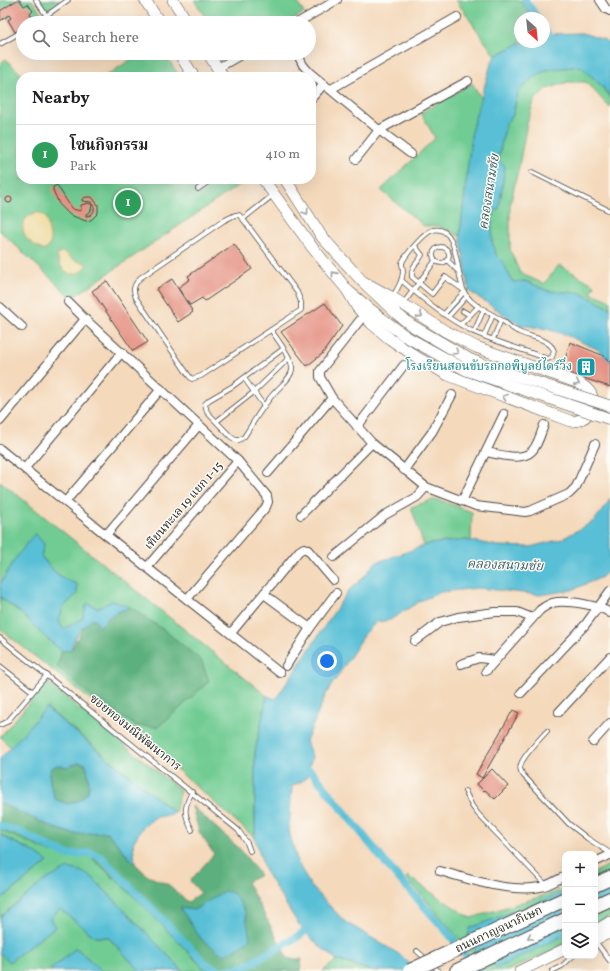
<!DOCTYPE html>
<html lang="en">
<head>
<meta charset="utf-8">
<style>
	body { margin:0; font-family:Vollkorn,"Noto Serif Thai",serif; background:#f2f2f2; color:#202124 }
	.controls { position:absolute; right:12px; bottom:12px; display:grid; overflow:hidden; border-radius:8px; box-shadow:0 4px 16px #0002 }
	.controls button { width:36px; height:36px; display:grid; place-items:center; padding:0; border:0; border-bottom:1px solid #e0e0e0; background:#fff; color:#202124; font:20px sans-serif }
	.compass { position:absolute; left:514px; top:12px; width:36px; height:36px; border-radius:50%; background:#fff; box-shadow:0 4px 16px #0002; rotate:153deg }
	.you { position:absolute; left:327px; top:661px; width:14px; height:14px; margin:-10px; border:3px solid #fff; border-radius:50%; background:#1a73e8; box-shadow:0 0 0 6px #1a73e833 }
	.badge { display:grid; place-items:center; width:26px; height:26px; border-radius:50%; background:#d1495b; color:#fff; font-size:13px; font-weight:700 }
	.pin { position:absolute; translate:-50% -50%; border:2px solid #fff; box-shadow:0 1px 4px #0006 }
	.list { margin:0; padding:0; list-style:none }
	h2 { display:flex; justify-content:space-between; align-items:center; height:52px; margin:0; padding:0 16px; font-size:17px }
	h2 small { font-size:13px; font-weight:400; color:#757577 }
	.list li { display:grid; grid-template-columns:26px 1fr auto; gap:12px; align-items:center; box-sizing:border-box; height:60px; padding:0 16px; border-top:1px solid #e0e0e0 }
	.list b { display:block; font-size:15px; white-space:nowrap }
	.list p { margin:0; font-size:13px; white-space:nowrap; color:#757577 }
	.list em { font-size:13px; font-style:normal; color:#757577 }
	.icon { flex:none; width:22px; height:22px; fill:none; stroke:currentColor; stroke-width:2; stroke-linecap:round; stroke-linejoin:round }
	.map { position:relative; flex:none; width:610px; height:971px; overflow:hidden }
	.search { position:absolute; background:#fff; box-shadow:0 4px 16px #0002; left:16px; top:16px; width:300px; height:44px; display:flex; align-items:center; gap:10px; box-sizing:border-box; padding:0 14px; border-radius:22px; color:#757577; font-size:15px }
	.panel { position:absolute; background:#fff; box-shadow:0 4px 16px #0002; left:16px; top:72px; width:300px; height:112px; border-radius:16px }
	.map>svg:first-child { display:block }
	.green { fill:#71cc93; stroke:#4e7c5f }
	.forest { fill:#5cb07d; stroke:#446e54; fill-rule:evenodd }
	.sand { fill:#eeda9e; stroke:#8c8264 }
	.water { fill:#58bfd6; stroke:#427580; fill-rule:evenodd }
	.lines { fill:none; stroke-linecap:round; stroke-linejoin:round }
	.canal { stroke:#58bfd6; stroke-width:8 }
	.building { fill:#e59384 }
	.lane-casing { stroke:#494541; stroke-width:5.5 }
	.street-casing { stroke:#494541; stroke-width:10 }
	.secondary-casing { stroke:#494541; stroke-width:12 }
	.highway-casing { stroke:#494541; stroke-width:16 }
	.lane { stroke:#fff; stroke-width:4 }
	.street { stroke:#fff; stroke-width:8 }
	.secondary { stroke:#fff; stroke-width:11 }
	.highway { stroke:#fff; stroke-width:14 }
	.secondary-bridge-casing { stroke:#494541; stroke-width:12; stroke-linecap:butt }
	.highway-bridge-casing { stroke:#494541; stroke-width:16; stroke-linecap:butt }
	.secondary-bridge { stroke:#fff; stroke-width:11 }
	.highway-bridge { stroke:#fff; stroke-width:14 }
	.oneway { stroke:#a0a0a0 }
	.labels { text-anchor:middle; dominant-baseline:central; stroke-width:3; stroke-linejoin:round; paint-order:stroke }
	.culture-label { font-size:12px; fill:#0d838f; stroke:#fdfcf7; text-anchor:end }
	.street-label { font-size:12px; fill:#2b2b2b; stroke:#fdfcf7 }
	.water-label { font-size:13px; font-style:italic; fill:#3b5f67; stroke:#fdfcf7 }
</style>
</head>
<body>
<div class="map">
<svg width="610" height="971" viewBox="0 0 610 971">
	<rect width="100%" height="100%" fill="#fdfcf7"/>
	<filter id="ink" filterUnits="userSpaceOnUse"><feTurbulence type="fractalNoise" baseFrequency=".025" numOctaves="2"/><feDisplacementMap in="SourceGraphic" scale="8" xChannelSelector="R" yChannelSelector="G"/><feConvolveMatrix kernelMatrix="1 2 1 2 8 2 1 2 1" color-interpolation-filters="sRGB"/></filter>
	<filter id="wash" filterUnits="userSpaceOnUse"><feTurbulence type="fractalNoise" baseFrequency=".012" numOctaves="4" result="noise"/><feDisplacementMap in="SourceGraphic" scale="16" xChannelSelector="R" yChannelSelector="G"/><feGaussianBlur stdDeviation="0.9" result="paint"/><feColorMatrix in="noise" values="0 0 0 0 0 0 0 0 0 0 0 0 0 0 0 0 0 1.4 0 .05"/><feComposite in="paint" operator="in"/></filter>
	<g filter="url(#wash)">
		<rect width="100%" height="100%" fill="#f4d9bb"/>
		<!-- green -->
		<g class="green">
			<polygon points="2,0 32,0 42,14 27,23 23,23 15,30 5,14 0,17 0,1"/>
			<polygon points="40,0 60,0 47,10"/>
			<polygon points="194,0 296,0 304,13 286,23 209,23"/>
			<polygon points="456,0 520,0 532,18 520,18 520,42 522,42 495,56"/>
			<polygon points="141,53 164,53 180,77 104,77"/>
			<polygon points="6,59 24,77 21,77 21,179 248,179 72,298 0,231 0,64"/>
			<polygon points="581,66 601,85 610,96 610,108 586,82 568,82 547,89 535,99 527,123 519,166 510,205 510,250 520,273 544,284 559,265 595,285 591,293 610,300 610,308 580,293 548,291 525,281 513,282 502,261 496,255 492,241 492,222 494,212 499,209 505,166 498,159 506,123 513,115 518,92 530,80 546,70"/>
			<polygon points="472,83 481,98 472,129 460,236 438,226 424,226 381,190 435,138 421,113"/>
			<polygon points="0,481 267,696 255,752 255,838 157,752 0,629 0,597 22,614 45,637 62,651 57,667 178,710 208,681 201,660 82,619 63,629 59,621 63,607 77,594 69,582 54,571 41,556 44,544 4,578 0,584"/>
			<polygon points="432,500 439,500 472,512 471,541 466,540 429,544 424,546 411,507"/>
			<polygon points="47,682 180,790 175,813 47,708 11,748 0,737"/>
			<polygon points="0,830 51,852 87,853 142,904 206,971 183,971 92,877 44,881 0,917 0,900 48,862 30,850 0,835"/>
			<polygon points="610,864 610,916 595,925 595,872"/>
			<path d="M408,876l24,17 39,25 94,-29v54l-9,6 -49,22h-22c-7,-6 -10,-13 -15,-20 -22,-24 -42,-50 -64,-73z"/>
			<polygon points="60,909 95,937 108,937 140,971 102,971 76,948 49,971 0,971 0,953 9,962 55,927 50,919"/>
			<polygon points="337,960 373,971 323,971"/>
		</g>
		<!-- forest -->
		<g class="forest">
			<polygon points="130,607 164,630 201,660 209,681 178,710 158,727 136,726 92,697 57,667 62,651 71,650 85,625 95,617 99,626 113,614"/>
			<path d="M79,762l7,2 3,15 -1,12 -8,9 -12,4 -13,-5c-4,-11 -7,-19 -4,-31l7,-3 9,2z"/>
			<path d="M0,803l54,25 20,6 33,-2 23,27 18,17 21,9 19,17 13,-9 -11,-12 24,-27 -15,-22 -7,-26 48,43 20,26 -13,7 41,77h14l-2,12h-94l-64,-67 -55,-51 -36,-1 -51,-22zM208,902l-6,38 -21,-32 13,2z"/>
		</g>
		<!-- sand -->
		<g class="sand">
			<path d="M37,212l7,3 3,5 4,22 -5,8h-4c-12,-8 -21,-12 -19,-28l6,-6z"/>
			<path d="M60,252c8,0 9,6 15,8 5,3 9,0 12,6 -15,16 -25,7 -30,-10z"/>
		</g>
		<!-- water -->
		<g class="water">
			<polygon points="582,33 604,40 610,44 610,96 601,85 580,66 546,70 530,80 518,92 513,115 506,123 498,159 505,166 499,209 494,212 492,222 492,241 496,255 502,261 513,282 525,281 548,291 580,293 610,308 610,362 597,349 566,335 547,329 520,325 469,291 460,236 472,129 491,64 495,56 522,42 544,42 544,34"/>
			<polygon points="610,498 610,569 602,577 572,590 540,595 479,588 441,592 420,601 390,620 376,622 365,634 326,694 306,741 312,757 306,779 292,786 289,831 298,863 310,885 344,921 402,956 416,971 373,971 337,960 318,945 299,925 265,871 255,838 255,752 267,696 276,699 348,591 363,578 375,563 429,544 466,540 499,546 530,547 562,539 594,521 608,503"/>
			<path d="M35,533l9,11 -3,12c10,13 20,24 36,28v10l-14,13 -4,14 4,8 19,-10 5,-16 11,5 14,-7 18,6 -17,7 -14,13 -5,-9c-11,8 -20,18 -23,32l-9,1 -17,-14 -23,-23 -22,-17v-13l15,-25z"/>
			<path d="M46,708l129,105 -21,5 -12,10 -9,15 2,21 -28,-32 -33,2 -20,-6 -54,-25v-44zM79,762l7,2 3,15 -1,13 -8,8 -12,4 -13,-5c-4,-11 -7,-19 -4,-31l7,-3 9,2z"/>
			<polygon points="0,835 30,850 48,862 0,900"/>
			<polygon points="68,868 80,871 92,877 183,971 140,971 108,937 95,937 60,909 50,919 55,927 9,962 0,953 0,917 44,881"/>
			<polygon points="610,871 610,905 595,916 595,878"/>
			<polygon points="224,891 233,893 245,911 250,939 240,947 224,955 202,940 180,908 194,910"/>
			<polygon points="565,892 565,935 497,968 479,954 467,940 470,928"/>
			<polygon points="76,948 102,971 49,971"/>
		</g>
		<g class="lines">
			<!-- canal -->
			<g class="canal">
				<polyline points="525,0 537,18"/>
				<polyline points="544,29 553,42"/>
				<polyline points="301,764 314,774 388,866 444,928 479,971"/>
				<polyline points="0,826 20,832 49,847 69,855 91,853 102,858 206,964 220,971"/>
				<polyline points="222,971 244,967 299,936 312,925"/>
			</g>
		</g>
		<g id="blocks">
			<!-- building -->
			<g class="building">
				<polygon points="17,0 20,0 24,6 28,4 33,11 30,14 34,20 30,23 23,23 23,28 15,32 8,20 11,18 9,15 0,21 0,11"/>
				<polygon points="57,185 72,209 81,211 81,205 89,203 92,205 91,210 90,212 86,214 86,216 91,215 94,211 94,207 91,202 82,201 82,199 86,197 92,197 98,205 98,213 91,220 86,221 70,215 59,204 53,190 53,187"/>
				<circle cx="9" cy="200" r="3"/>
				<polygon points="234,244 252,269 205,301 202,298 190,305 178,288 190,279 188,276"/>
				<polygon points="172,279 193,312 178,322 156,289"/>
				<polygon points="107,281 148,342 133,351 92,291"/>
				<polygon points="325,303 342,326 322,354 307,366 281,332"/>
				<polygon points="570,342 604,356 610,362 610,387 562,371"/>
				<polygon points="513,710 519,713 482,778 476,774"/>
				<polygon points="492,769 508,786 495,799 485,790 484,791 477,784"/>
			</g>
		</g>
	</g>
	<g filter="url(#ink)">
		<use href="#blocks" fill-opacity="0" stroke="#494541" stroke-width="1"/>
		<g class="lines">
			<defs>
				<g id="lane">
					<polyline points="36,0 46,15"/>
					<polyline points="36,23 68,0"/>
					<polyline points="0,44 23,31"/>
					<polyline points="532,172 610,211"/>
					<polyline points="198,189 212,179"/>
					<path d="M243,219l54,73 4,10v8l-100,66 -9,3 -3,-3 -53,-78c-4,-9 -2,-13 4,-20l83,-57 12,-6h4l4,4 30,-24"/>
					<path d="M415,246l7,9c-4,9 -11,9 -10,22l20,17 13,-17 17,12"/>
					<circle cx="441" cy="255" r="8"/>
					<polyline points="447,260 458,271"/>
					<path d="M392,297c6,-8 10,-15 11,-25 0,-3 -1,-7 -1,-9 3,-8 23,-31 31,-33 28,-6 22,51 33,65 8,12 25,18 37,26 4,3 8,7 12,9 12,8 34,7 39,21l-2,6 -4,2c-24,-9 -49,-16 -72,-26 -28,-13 -52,-33 -75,-53"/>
					<polyline points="403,304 435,261"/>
					<polyline points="463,311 470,315"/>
					<polyline points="444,314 464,292"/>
					<polyline points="448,317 467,296"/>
					<polyline points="461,324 479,306"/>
					<path d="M271,330c6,9 23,30 21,40 -1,7 -7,12 -12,17 -15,14 -25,33 -36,50l-5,3h-3l-5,-3 -24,-25 -2,-8 4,-4 24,-14 50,-37"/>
					<polyline points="474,332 484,309"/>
					<polyline points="484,336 493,315"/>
					<polyline points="493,339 501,320"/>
					<polyline points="244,378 264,406"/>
					<polyline points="217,421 254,392 289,358"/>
					<polyline points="0,638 238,830 247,843 250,851"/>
					<polyline points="0,666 32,691"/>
					<polyline points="0,725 7,722 47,675"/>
					<path d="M547,731c-7,8 -23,24 -26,33 -2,5 0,8 3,12l45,48 18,14 23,15"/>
					<polyline points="465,791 472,806 478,814 546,885"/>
					<path d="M192,792c-9,17 -8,22 0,38"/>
					<polyline points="595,941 610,961"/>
					<polyline points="417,951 427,960"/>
					<polyline points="432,965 439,971"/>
					<polyline points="552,971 562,966 573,956"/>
				</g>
				<g id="street">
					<polyline points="600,0 606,9 610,11"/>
					<polyline points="297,23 337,0"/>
					<polyline points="297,53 303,65 309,72 379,130 411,154"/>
					<polyline points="218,68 244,53"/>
					<polyline points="331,89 457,17"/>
					<polyline points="311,99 324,84"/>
					<polyline points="356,159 379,130 468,81"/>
					<polyline points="68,302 85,319 238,461 267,496 268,502 266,507 187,599"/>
					<polyline points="0,307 22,327"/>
					<polyline points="364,315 320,371 320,377 332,398 372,443 426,487 476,506 525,512 530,511 569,494 576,487 595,444"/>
					<polyline points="0,421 85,319"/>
					<polyline points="357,427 404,365"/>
					<polyline points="0,449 106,535 280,673"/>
					<path d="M486,452c12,2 35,10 46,-1 6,-6 9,-18 12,-26"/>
					<polyline points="25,468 122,352"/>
					<polyline points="404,470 432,432 452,395"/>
					<polyline points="268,473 332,398"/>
					<polyline points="66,501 161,389"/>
					<polyline points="462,501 504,414"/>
					<polyline points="301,515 372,443"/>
					<polyline points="106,535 199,425"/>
					<polyline points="334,557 385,515 417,497 426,487"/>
					<polyline points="147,567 238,461"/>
					<polyline points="264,594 310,628"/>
					<polyline points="231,633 299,551 304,548 308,550 333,580"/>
					<polyline points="415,641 440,622 458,617 495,612 517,612 532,618"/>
					<polyline points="461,664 479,658 496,660"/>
					<polyline points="286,666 310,628 336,593"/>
					<path d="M486,671l54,-61c5,-4 10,-7 17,-8 13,-1 43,3 53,11"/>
					<polyline points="521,693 585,625 610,591"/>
					<polyline points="559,712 610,657"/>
					<polyline points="593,742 610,723"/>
					<polyline points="595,862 610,855"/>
					<path d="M440,871c28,8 70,22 100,16 8,-1 17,-7 25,-11"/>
				</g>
				<g id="secondary">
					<polyline points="145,0 160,23"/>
					<polyline points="173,0 188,23"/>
					<polyline points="179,53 194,77"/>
					<polyline points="208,53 223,77"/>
					<polyline points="263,179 312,247 348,291 381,318 405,336"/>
					<polyline points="285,179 322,237 362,281 397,314 411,325"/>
					<path d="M348,291l9,16 14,16 19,16 28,19 30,17 122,46c14,2 29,-13 21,-27 -3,-6 -8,-8 -12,-11l-103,-36 -31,-16 -52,-33 -31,-17"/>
					<polyline points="595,931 610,922"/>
					<polyline points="595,939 610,933"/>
					<polyline points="520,971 565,949"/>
				</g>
				<g id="highway">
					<polyline points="595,885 610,878"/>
					<polyline points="595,906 610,899"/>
					<polyline points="457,971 565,920"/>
				</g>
			</defs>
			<!-- lane casing -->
			<use href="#lane" class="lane-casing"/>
			<!-- street casing -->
			<use href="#street" class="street-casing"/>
			<!-- secondary casing -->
			<use href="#secondary" class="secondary-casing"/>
			<!-- highway casing -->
			<use href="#highway" class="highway-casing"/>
			<!-- lane -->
			<use href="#lane" class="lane"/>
			<!-- street -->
			<use href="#street" class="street"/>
			<!-- secondary -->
			<use href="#secondary" class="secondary"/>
			<!-- highway -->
			<use href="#highway" class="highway"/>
			<defs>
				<g id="secondary-bridge">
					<polyline points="411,325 469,359 492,368 610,406"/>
					<polyline points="405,336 466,370 610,419"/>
				</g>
				<polyline id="highway-bridge" points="410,971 565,899"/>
			</defs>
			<!-- secondary-bridge casing -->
			<use href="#secondary-bridge" class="secondary-bridge-casing"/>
			<!-- highway-bridge casing -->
			<use href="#highway-bridge" class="highway-bridge-casing"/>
			<!-- secondary-bridge -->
			<use href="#secondary-bridge" class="secondary-bridge"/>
			<!-- highway-bridge -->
			<use href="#highway-bridge" class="highway-bridge"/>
		</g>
		<!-- one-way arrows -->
		<defs><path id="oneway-chevron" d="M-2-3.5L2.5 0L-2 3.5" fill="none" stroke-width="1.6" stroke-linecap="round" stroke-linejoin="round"/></defs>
		<g class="oneway">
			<use href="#oneway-chevron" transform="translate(306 212) rotate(57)"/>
			<use href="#oneway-chevron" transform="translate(334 274) rotate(-129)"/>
			<use href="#oneway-chevron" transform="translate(420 315) rotate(33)"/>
			<use href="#oneway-chevron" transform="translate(456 352) rotate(30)"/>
			<use href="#oneway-chevron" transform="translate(577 383) rotate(24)"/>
			<use href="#oneway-chevron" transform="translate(505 397) rotate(-159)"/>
			<use href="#oneway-chevron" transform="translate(530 937) rotate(155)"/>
		</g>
	</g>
	<!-- icons -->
	<defs>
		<symbol id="building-square" viewBox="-11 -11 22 22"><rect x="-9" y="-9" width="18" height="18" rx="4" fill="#0f9aa8" stroke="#fdfcf7"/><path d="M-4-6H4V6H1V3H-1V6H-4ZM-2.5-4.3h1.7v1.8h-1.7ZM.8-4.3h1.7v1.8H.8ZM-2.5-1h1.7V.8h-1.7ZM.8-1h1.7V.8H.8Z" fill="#fff"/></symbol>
	</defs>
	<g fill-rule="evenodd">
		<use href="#building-square" x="575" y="356" width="22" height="22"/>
	</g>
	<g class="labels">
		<!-- culture labels -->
		<g class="culture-label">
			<text x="572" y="367">โรงเรียนสอนขับรถกอพิบูลย์ไดร์วิ่ง</text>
		</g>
		<!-- street labels -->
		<g class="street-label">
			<text transform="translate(184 506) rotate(-49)">เทียนทะเล 19 แยก 1-15</text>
			<text transform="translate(135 733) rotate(39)">ซอยทองมณีพัฒนาการ</text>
			<text transform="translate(499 930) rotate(-25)">ถนนกาญจนาภิเษก</text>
		</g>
		<!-- water labels -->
		<g class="water-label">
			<text transform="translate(490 192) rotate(-81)">คลองสนามชัย</text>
			<text transform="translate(505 566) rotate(2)">คลองสนามชัย</text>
		</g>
	</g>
</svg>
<div class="controls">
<button>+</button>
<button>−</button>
<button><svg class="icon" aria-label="layers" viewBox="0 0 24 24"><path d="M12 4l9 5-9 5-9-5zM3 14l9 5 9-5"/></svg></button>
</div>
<svg class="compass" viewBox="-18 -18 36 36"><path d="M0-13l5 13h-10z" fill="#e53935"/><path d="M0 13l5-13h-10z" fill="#757577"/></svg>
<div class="you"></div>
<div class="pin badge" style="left:128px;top:203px;background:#2e9e5b">1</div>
<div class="search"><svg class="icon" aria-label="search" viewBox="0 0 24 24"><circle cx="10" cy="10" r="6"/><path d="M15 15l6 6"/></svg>Search here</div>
<section class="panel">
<h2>Nearby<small></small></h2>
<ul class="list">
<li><span class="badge" style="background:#2e9e5b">1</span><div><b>โซนกิจกรรม</b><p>Park</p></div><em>410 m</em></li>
</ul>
</section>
</div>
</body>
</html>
